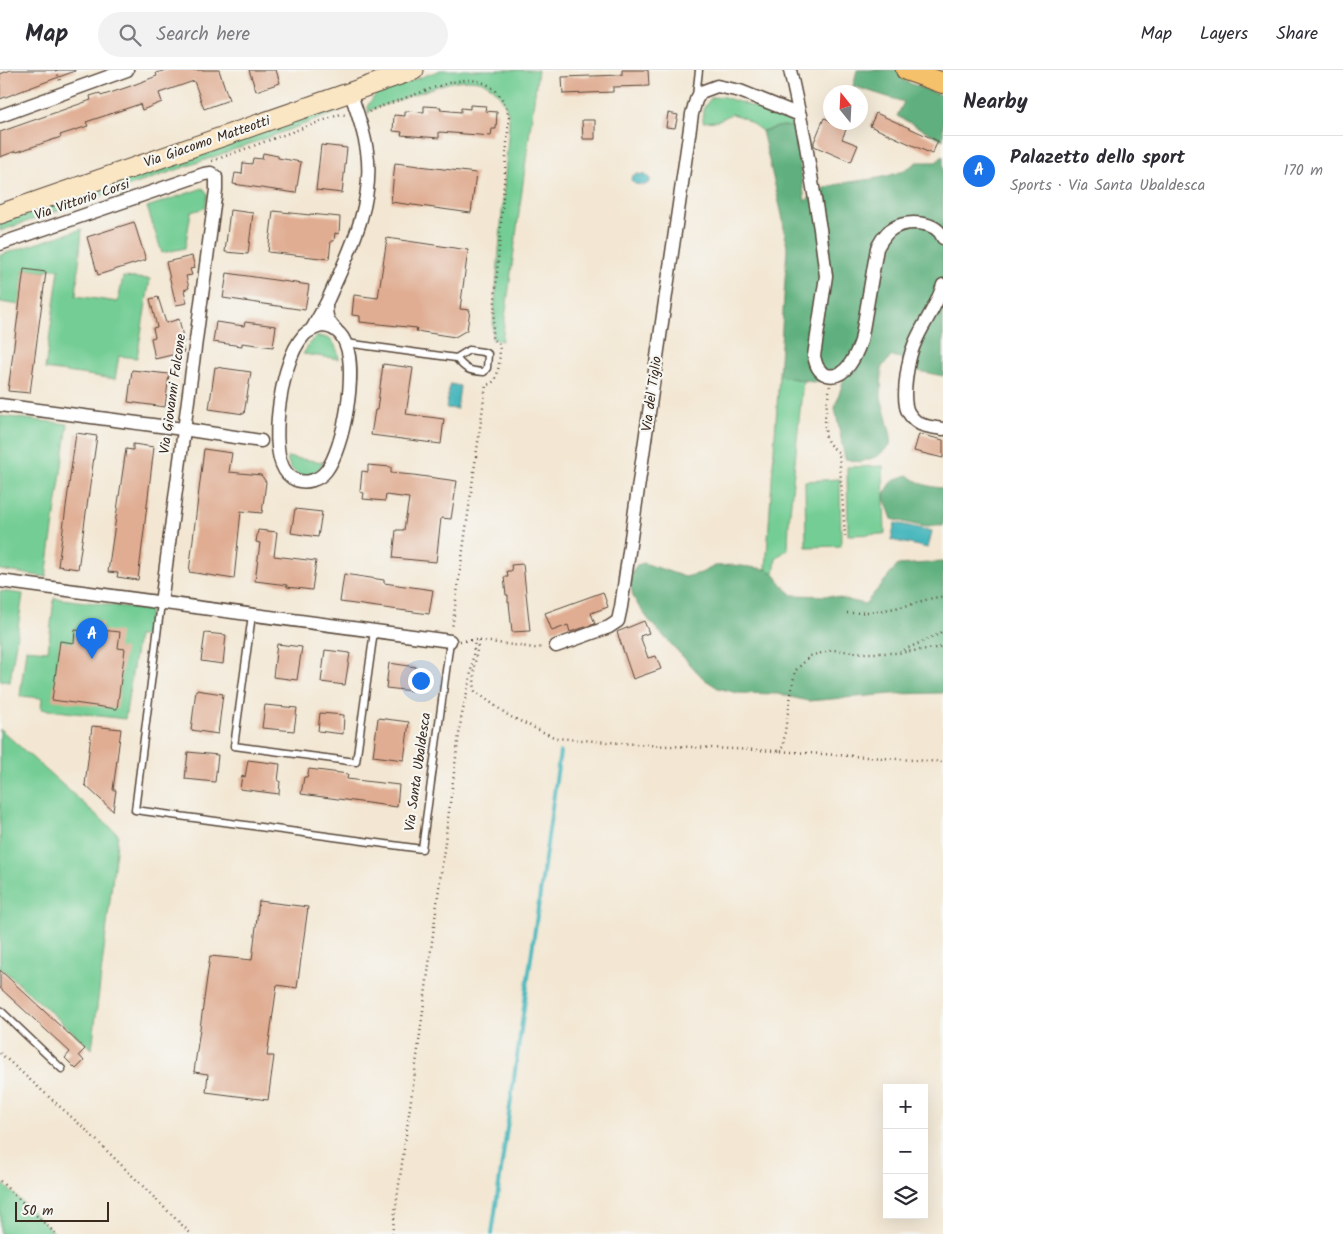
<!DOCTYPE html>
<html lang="en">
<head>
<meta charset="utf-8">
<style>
	body { margin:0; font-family:Kalam,sans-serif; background:#f2f2f3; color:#2b2b33 }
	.controls { position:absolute; right:15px; bottom:15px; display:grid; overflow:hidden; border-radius:0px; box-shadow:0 5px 20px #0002 }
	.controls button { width:45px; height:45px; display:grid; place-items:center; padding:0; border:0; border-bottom:1px solid #e1e1e2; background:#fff; color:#2b2b33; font:25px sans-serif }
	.compass { position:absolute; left:823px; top:15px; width:45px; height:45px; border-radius:50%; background:#fff; box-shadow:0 5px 20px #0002; rotate:342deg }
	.scale { position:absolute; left:15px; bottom:12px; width:94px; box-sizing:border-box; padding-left:5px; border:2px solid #3b2a1e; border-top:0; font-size:14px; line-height:18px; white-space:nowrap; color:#3b2a1e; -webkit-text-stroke:4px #f6f6f2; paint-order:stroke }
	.you { position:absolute; left:420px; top:610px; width:18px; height:18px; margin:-12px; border:4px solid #fff; border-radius:50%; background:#1a73e8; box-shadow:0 0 0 8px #1a73e833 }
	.badge { display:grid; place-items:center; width:32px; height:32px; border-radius:50%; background:#1a73e8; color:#fff; font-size:16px; font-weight:700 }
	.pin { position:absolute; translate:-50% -41px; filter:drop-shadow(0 1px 2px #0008) }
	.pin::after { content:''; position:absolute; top:26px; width:18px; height:15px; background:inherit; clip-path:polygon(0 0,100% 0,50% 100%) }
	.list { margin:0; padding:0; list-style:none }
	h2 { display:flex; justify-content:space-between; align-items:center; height:65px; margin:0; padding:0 20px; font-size:21px }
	h2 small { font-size:16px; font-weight:400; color:#7c7c81 }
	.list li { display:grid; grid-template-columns:32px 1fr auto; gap:15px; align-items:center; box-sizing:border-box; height:70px; padding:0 20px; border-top:1px solid #e1e1e2 }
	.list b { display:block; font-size:19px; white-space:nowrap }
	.list p { margin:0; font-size:16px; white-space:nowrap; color:#7c7c81 }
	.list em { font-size:16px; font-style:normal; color:#7c7c81 }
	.icon { flex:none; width:28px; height:28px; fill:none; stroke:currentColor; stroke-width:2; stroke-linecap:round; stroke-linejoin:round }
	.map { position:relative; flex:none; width:943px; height:1164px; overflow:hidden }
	header { display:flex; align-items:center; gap:30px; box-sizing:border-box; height:70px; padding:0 25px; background:#fff; border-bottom:1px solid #e1e1e2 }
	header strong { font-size:24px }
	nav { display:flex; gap:28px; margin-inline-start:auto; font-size:18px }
	.search { width:350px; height:45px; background:#f2f2f3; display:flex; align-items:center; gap:12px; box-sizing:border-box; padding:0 18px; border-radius:28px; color:#7c7c81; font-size:19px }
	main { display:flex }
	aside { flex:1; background:#fff }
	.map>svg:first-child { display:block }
	.green { fill:#73cd94; stroke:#577c59 }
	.forest { fill:#5eb07e; stroke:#4c6d4e }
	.water { fill:#48b8be; stroke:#42716e }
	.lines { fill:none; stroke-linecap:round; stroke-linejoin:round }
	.stream { stroke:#48b8be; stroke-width:4 }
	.building { fill:#e0ad93 }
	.lane-casing { stroke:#574639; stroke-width:9 }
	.street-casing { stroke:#574639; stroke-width:15 }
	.secondary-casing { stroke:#574639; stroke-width:21 }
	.primary-casing { stroke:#574639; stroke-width:22 }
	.path { stroke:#574639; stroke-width:2.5; stroke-dasharray:1 4; stroke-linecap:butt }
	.lane { stroke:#fff; stroke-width:6 }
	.street { stroke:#fff; stroke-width:12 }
	.secondary { stroke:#fbe6c4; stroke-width:19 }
	.primary { stroke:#f5c16b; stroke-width:20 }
	.labels { text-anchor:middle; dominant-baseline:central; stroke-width:4.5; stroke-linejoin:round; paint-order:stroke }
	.street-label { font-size:14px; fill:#3b2a1e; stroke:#f6f6f2 }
</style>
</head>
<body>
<header>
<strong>Map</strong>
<div class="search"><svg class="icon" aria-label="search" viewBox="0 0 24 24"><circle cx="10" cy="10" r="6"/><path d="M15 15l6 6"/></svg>Search here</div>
<nav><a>Map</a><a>Layers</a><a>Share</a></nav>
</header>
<main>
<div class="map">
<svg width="943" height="1164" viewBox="0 0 943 1164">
	<rect width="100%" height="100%" fill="#f6f6f2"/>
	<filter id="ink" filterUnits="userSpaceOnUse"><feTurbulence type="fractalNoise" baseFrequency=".02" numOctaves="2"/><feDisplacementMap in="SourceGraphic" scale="10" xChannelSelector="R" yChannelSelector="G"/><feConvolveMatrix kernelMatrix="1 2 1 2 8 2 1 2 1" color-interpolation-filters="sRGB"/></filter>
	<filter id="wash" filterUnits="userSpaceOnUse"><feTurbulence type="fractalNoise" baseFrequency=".0096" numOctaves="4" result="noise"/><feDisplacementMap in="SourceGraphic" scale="20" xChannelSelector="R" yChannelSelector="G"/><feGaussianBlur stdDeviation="1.12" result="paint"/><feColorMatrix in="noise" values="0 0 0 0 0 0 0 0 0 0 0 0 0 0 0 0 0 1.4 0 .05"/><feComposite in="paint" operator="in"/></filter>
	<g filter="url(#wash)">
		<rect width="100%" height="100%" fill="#f3e7d3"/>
		<!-- green -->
		<g class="green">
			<path d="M441,0h97l-36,271 -10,-2 17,-215c0,-11 -3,-20 -10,-29 -5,-7 -12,-13 -21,-14 -21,-4 -41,6 -60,12 -15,6 -31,11 -47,17l-3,4v-9l9,-12z"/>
			<polygon points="721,26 787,48 794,57 782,56 762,61 744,48 732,44 717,51 703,52 703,39 711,28"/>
			<polygon points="332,36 341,41 205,90 0,161 0,152"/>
			<polygon points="203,118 208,124 205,138 191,142 185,178 162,183 147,137"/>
			<polygon points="82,159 76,226 118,232 123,207 150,209 137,288 119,286 115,309 45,299 59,199 47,199 46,202 24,199 20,235 0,232 0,185"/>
			<path d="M317,267c15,-2 20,9 22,22l-36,-5 9,-14z"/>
			<polygon points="779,306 803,310 789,452 788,479 776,488 774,504 766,499"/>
			<polygon points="0,346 68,354 46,507 0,500"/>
			<path d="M287,387l36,5c-10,20 -32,18 -36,-5z"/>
			<polygon points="883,396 885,464 848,465 847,397"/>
			<polygon points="840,409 841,476 806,477 805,411"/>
			<polygon points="0,521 23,524 10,612 0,610"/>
			<polygon points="54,528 150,540 147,566 138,566 125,649 41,639 42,628 20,626 26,579 48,581"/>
			<polygon points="0,659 118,764 92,979 0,897"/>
			<polygon points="0,1111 56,1164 0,1164"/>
		</g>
		<!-- forest -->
		<g class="forest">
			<polygon points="857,0 906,0 904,11 943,26 943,70 897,46 904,32 853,16"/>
			<path d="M782,56l12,1 11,74c7,-4 15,-12 23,-14 31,-10 62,-4 89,-25h19l7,-6v220l-25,-5 -18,-13 -8,-2 -10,11 -1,30 10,39 -1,9 -12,11 -17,6 -16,-3 -10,-51 9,-30 -31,4 -34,-6 8,-128 -5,-33 -20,-84z"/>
			<path d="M908,405c11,9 21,12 35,13v38c-6,-1 -11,1 -17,1 -11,-2 -23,-5 -34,-8l-8,-22c6,-15 8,-17 24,-22z"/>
			<polygon points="943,492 943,623 892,624 808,631 778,624 737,623 718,618 704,609 652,554 639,537 633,526 630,513 633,500 637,495 644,493 685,507 701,503 715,496 733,495 766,499 774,504 785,518 793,525 831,526 865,534 898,495"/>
		</g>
		<!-- water -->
		<g class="water">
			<polygon points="637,104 646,105 650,109 650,112 645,115 635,114 631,110 632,106"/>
			<polygon points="450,314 460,316 457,339 446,338"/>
			<polygon points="895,453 932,461 928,478 891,470"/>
		</g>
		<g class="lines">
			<!-- stream -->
			<polyline class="stream" points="492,1164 560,682"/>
		</g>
		<g id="blocks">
			<!-- building -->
			<g class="building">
				<polygon points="11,0 75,0 75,1 0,29 0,4"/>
				<polygon points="166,0 219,0 229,30 204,39 194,11 159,23 162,32 142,40 140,34 86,52 88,56 60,65 61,67 17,82 16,81 0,87 0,62 91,30 90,26 100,23 101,26 128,17 157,6 156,3"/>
				<polygon points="249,0 276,0 280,13 256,21"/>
				<polygon points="622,0 648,0 649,16 613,17 613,22 563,24 562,7 622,5"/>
				<polygon points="470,35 486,36 485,41 497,42 496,59 492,59 491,66 439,62 439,68 401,65 402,62 393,61 394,45 405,46 405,41 424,42 424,36 441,37 440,40 461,42 461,38 470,39"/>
				<polygon points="668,43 678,45 675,58 666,57"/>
				<polygon points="876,43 938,71 932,84 870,56"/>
				<polygon points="824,48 830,50 830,52 836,52 847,57 842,69 858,75 851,92 814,76 814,72"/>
				<polygon points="582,50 595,50 595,69 583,69"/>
				<polygon points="321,75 347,78 342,123 316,120"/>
				<polygon points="263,83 278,86 278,88 301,92 296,123 233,114 235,103 242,104 243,93 252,94 253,88 262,89"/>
				<polygon points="395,93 476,103 471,143 391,132"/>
				<polygon points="230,140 253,143 248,184 225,182"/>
				<polygon points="273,141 310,145 310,144 340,147 339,164 335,163 334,171 331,171 329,189 268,182"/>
				<polygon points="134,152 146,190 98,205 87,167"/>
				<polygon points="387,168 468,180 460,239 470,240 467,260 455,267 416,261 417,258 360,252 360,246 352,245 354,225 378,228"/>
				<polygon points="192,186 195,198 190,199 192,205 186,206 189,218 184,220 187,233 176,235 166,192"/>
				<polygon points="24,199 46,202 30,323 8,321"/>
				<polygon points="227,203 309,215 305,240 223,228"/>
				<polygon points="158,227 166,253 179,249 184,272 181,273 184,282 155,289 151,268 155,267 153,258 157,257 150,229"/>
				<polygon points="216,252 244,256 245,252 276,256 273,277 242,273 242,276 213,272"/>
				<polygon points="383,294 413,298 406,344 444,349 441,374 371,365 375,340 377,340"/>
				<polygon points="215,297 251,302 244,344 209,339"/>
				<polygon points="132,300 169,304 165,337 128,332"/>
				<polygon points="76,363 97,366 78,499 58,496"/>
				<polygon points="919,364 943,370 943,388 914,381"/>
				<polygon points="133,374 154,377 138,510 117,507 118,503 108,502 126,379 133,380"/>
				<polygon points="204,379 232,383 229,402 261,405 266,412 262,443 241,441 234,509 189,502"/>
				<polygon points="368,395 391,397 391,403 413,405 457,411 451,449 441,448 436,492 393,488 396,460 404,460 409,428 386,425 385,431 363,429 364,423 360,422 362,401 368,402"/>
				<polygon points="295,439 322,442 318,467 291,463"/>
				<polygon points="258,460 277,462 274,486 316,491 312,520 287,517 287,515 255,511 260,473 256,472"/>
				<polygon points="523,494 530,561 512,562 509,532 508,532 508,525 506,525 504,507 508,507 507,501 512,501 511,495"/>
				<polygon points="344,504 384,510 384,513 433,520 429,544 340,532"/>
				<polygon points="603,522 608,537 591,543 595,554 570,562 568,555 552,561 545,543"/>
				<polygon points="88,550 102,552 101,560 120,562 118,578 125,579 117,639 52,630 60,571 74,573 75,560 87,561"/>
				<polygon points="644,551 649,563 640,566 648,588 656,586 661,599 633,609 617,562"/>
				<polygon points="205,563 226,565 223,594 201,591"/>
				<polygon points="277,574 302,577 297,610 273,607"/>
				<polygon points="325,580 350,583 345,615 321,612"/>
				<polygon points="389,593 416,597 413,621 386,618"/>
				<polygon points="196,620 223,624 218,664 191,660"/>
				<polygon points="265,635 297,638 294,661 262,658"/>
				<polygon points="320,643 344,645 343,664 318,661"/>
				<polygon points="378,648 409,652 404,690 373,686"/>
				<polygon points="92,656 121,659 113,720 116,720 113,741 85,715"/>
				<polygon points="188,682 218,685 215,712 185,709"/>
				<polygon points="248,690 280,694 278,711 280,711 279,724 240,719 242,706 245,707"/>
				<polygon points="309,699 348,704 347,709 399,715 397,737 301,724 304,707 307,707"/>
				<polygon points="259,831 308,837 297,918 277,915 267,986 274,986 268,1030 206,1022 208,1004 194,1002 210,886 252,890"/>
				<polygon points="0,900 85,979 79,985 84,991 76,999 65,988 70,982 0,918"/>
			</g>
		</g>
	</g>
	<g filter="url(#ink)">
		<use href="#blocks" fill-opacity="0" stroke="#574639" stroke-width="1"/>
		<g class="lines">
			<defs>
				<g id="lane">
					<polyline points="696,26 699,0"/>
					<polyline points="346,273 456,288"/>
					<path d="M469,280l14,2 5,2 -1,14 -3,4c-15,-1 -18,-2 -28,-14z"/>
					<polyline points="161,533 135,740 422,779 450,571"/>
					<polyline points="252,545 234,676 356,692 374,561"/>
					<polyline points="0,940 62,999"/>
				</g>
				<g id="street">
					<path d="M790,0l15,70 15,89 6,47 -12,80c2,9 4,16 13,19 19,5 29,-20 34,-34l16,-93c4,-7 8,-15 15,-19 14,-9 44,-9 51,9"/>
					<polyline points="0,46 127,0"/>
					<polyline points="0,174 204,104 211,103 216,107 216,120 161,533"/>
					<path d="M943,215c-7,24 -21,39 -29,60 -6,14 -11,46 -8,61 1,7 8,15 14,18 7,3 16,4 23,5"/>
					<path d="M326,234c21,-48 49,-98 41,-153 -3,-20 -10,-40 -17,-59"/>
					<path d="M321,256c12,0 21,7 25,19 11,27 -2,103 -20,126 -7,9 -20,13 -30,9 -31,-12 -16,-91 -8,-114 3,-10 9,-23 16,-31 5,-5 11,-7 17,-9z"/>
					<path d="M312,259l14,-25c0,13 1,16 10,26"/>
					<polyline points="0,335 183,359 261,371"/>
					<polyline points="0,511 450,571"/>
					<polyline points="556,576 609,557 618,551 621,537 692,44 696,30 701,22 717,16 740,21 800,45"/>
				</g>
				<polyline id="secondary" points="0,144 414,0"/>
				<polyline id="primary" points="906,0 943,13"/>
			</defs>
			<!-- lane casing -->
			<use href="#lane" class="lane-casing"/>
			<!-- street casing -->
			<use href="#street" class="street-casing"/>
			<!-- secondary casing -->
			<use href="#secondary" class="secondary-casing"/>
			<!-- primary casing -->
			<use href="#primary" class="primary-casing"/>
			<!-- path -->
			<g class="path">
				<polyline points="56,0 61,13"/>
				<path d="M369,42l2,-2c17,-6 34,-12 51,-18 25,-9 55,-22 76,1 6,8 9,15 11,25l-17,221 7,5c2,7 0,31 -5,37 -3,3 -4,3 -8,4l-34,244"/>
				<polyline points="212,91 341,44 345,45"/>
				<path d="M830,316c-2,13 -9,45 -2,56 2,4 7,7 11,11l6,83"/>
				<path d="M847,543c21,0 41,-3 62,-8 11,-3 22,-8 34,-8"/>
				<polyline points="460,571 475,570 535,578 544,577"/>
				<path d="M479,571c-4,16 -6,33 -4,50l34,25 47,22 92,7 129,6 166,11"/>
				<polyline points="904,580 939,564 943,560"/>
				<polyline points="778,681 783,677 786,654 795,601 810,586 833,580 864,583 897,583 943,577"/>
				<polyline points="0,983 86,1060 191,1164"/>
				<polyline points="0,1111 56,1164"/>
				<polyline points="392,1164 417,987 461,649 470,609 475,570"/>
			</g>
			<!-- lane -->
			<use href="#lane" class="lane"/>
			<!-- street -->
			<use href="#street" class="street"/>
			<!-- secondary -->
			<use href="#secondary" class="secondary"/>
			<!-- primary -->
			<use href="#primary" class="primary"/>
		</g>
	</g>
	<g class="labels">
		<!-- street labels -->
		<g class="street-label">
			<text transform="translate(207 72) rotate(-19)">Via Giacomo Matteotti</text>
			<text transform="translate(82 130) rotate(-19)">Via Vittorio Corsi</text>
			<text transform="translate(173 324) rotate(-82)">Via Giovanni Falcone</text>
			<text transform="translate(652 324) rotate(-82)">Via del Tiglio</text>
			<text transform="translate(418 702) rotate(-82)">Via Santa Ubaldesca</text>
		</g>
	</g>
</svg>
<div class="controls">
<button>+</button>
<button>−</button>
<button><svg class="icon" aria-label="layers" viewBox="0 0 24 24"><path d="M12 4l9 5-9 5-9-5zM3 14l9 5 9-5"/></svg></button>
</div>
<svg class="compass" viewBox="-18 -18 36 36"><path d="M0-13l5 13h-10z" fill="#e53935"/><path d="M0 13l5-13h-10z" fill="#7c7c81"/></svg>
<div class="scale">50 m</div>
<div class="you"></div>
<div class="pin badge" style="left:92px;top:589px">A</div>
</div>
<aside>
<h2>Nearby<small></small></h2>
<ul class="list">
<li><span class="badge">A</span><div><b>Palazetto dello sport</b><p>Sports · Via Santa Ubaldesca</p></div><em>170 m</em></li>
</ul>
</aside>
</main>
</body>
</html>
